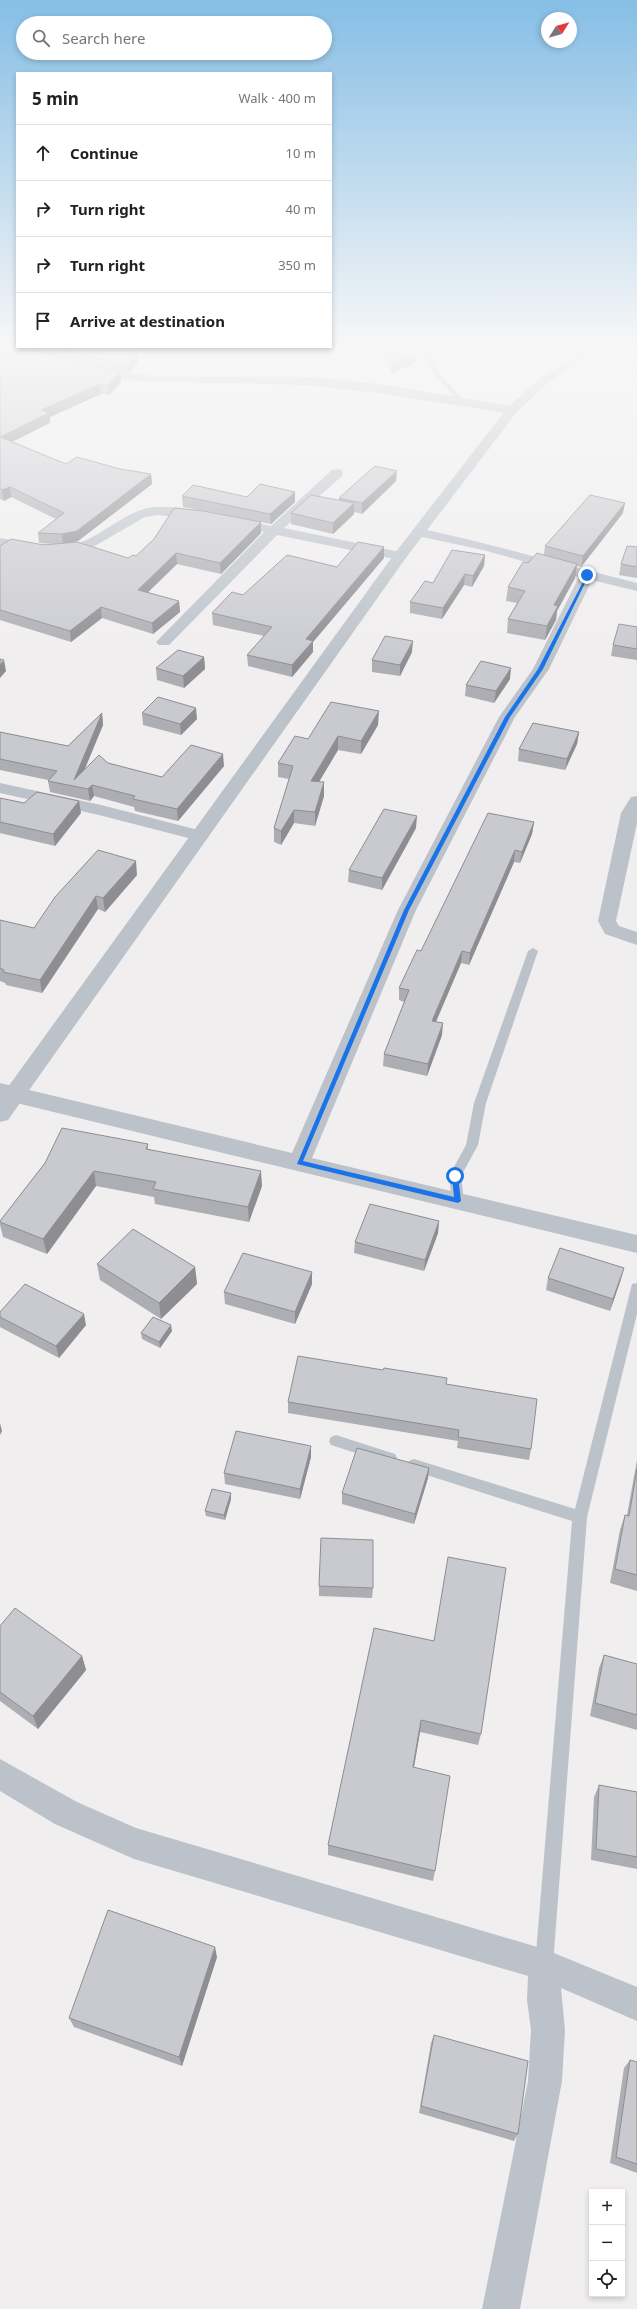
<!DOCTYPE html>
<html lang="en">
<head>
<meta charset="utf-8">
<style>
	body { margin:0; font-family:"Noto Sans",sans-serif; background:#f6f6f6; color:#222 }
	.controls { position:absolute; right:12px; bottom:12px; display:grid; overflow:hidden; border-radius:0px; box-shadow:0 2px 6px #0003 }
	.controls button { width:36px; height:36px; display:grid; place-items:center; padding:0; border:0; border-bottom:1px solid #e0e0e0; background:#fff; color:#222; font:20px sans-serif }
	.compass { position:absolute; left:541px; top:12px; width:36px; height:36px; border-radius:50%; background:#fff; box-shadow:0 2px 6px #0003; rotate:53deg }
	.stop { position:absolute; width:12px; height:12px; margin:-9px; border:3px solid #1a73e8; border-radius:50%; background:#fff }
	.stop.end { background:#1a73e8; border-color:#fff; box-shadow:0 1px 4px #0008 }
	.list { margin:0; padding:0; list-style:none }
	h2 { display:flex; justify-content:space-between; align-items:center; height:52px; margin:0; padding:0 16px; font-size:17px }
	h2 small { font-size:13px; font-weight:400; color:#767676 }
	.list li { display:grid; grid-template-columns:26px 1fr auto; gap:12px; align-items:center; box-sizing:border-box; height:56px; padding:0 16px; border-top:1px solid #e0e0e0 }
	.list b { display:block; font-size:15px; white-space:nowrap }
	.list em { font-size:13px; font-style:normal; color:#767676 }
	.icon { flex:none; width:22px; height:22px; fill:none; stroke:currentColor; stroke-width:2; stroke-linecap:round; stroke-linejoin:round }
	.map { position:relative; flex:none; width:637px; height:2309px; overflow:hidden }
	.search { position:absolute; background:#fff; box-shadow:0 2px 6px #0003; left:16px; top:16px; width:316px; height:44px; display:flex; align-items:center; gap:10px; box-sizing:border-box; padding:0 14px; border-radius:22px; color:#767676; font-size:15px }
	.panel { position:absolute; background:#fff; box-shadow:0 2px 6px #0003; left:16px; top:72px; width:316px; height:276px; border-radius:0px }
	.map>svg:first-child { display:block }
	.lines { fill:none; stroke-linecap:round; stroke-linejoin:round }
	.service { fill:#bbc2c9; fill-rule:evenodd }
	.minor { fill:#bbc2c9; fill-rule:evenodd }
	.tertiary { fill:#bbc2c9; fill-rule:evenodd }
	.wall { fill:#adaeb3 }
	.shaded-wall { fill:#8d8d92 }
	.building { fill:#c9cad0; stroke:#8d8d92 }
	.route { fill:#1a73e8 }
</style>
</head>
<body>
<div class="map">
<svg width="637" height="2309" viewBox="0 0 637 2309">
	<rect width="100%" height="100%" fill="#f0eeee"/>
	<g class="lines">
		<!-- service -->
		<g class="service">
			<polygon points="421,344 427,344 437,370 463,400 463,402 459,402 431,371"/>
			<polygon points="533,948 538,951 486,1103 478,1145 461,1176 464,1201 462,1204 454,1204 452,1201 449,1176 466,1145 474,1103 528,951"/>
			<polygon points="637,1283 637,1314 587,1517 553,1965 550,1971 544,1974 538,1971 535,1965 572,1521 414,1471 409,1469 407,1465 409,1461 414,1459 575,1509 631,1288 632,1284"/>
			<polygon points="336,1435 395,1454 397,1458 395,1462 390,1464 331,1445 329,1441 331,1437"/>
		</g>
		<!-- minor -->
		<g class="minor">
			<path d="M92,369c69,12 142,6 212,8 70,3 140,19 208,29l6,4 -6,4 -127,-20 -79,-9 -166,-4 -21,-1 -31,-6 -2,-2z"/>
			<path d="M337,469l5,1 1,3 -1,3 -58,52 121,25 2,3 -2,3 -5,1 -123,-25 -108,110h-10l-3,-3 3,-3 105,-107 -60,-12 -47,-5 -12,2 -52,30 -20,6 -28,1 -45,-8v-8c23,4 49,11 72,7 31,-7 53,-37 85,-38 37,-1 78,11 114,19l61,-56z"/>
			<path d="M418,528c74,16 146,37 219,55v8l-45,-11 -43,89 -34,48 -99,193 -104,248 325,77v18l-637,-154v-16l292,70 106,-243 101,-193 34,-48 46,-92 -96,-27 -70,-15 -2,-3z"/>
			<polygon points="0,783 101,805 206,832 209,836 206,840 200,841 99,815 0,793"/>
			<polygon points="637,796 637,823 616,921 619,926 637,932 637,945 605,934 598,921 621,813 631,797"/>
			<polygon points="0,1759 77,1802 136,1828 544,1949 637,1987 637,2021 561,1988 565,2030 562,2081 520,2309 482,2309 528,2081 531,2030 527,2000 528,1976 134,1859 55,1824 0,1791"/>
		</g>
		<!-- tertiary -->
		<polygon class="tertiary" points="595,344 609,344 551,380 516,413 405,559 8,1120 0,1122 0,1098 395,553 508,407 543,376"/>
	</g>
	<!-- wall -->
	<g class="wall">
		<polygon points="0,344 17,344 17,347 116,347 138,353 138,362 129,373 120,373 121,382 109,395 101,394 50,417 50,423 12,441 66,464 120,469 151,474 152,484 78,541 73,543 128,558 136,556 218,514 183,507 182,496 247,497 295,502 271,524 261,522 261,533 221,574 177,564 148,592 179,601 180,612 153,634 102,618 71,642 0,620 0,546 53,544 39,543 38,533 56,519 11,497 4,501 0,499"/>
		<polygon points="379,344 411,344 416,353 415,363 392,373"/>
		<polygon points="396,481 362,514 354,512 354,514 333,534 291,524 291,513 339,500 339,498"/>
		<polygon points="623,513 581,567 577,566 575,578 557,611 556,620 545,640 507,633 508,619 517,603 506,601 508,587 544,554 545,546"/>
		<polygon points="637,547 637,578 619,575 621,564"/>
		<polygon points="485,555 484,566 472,587 464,585 442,619 410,613 410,602"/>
		<polygon points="384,558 313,642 313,652 292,677 248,666 247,655 264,636 213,625 212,613 243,595 337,567"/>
		<polygon points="637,627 637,660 611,656 613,645"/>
		<polygon points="412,652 400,676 372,672 372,660"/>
		<polygon points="204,657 205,669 184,688 157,680 156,668"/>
		<polygon points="510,679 494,703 465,696 466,685"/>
		<polygon points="102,713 103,725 85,769 108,763 162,777 224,766 178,821 135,811 134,807 94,796 90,801 50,792 48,781 48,780 0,770 0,732 68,746"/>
		<polygon points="142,713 197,719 181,735 143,725"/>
		<polygon points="378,725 361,754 338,750 319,782 324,796 315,826 294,823 281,845 274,842 274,828 289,779 278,777 278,763 308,739"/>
		<polygon points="579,732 577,744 565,770 518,761 519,749"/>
		<polygon points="0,798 24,803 81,813 55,846 0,833"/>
		<polygon points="534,822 532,834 520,863 514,862 469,965 461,963 436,1022 442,1035 427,1076 383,1066 384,1054 404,1002 399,1000 399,988 421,951"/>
		<polygon points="416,828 382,890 348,882 349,870"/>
		<polygon points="137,875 105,912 98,909 42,993 6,985 5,983 0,981 0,920 34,928"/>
		<polygon points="148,1144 148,1149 262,1186 249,1222 155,1204 154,1197 96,1186 47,1254 3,1237 0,1225 0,1221 45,1163"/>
		<polygon points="439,1221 438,1233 424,1271 354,1253 355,1242"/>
		<polygon points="97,1264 195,1267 197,1284 161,1319 100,1280"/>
		<polygon points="312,1272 312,1284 295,1324 225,1304 224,1292"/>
		<polygon points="548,1278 621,1279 610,1311 546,1290"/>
		<polygon points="0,1312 86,1325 59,1358 0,1327"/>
		<polygon points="172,1331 160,1348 142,1339 141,1333"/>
		<polygon points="446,1384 531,1449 529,1460 457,1448 458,1441 288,1413 288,1402"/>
		<polygon points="311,1457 300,1499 225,1484 224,1473"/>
		<polygon points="637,1460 637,1591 610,1583 620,1530 625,1515 627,1515"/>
		<polygon points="429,1468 428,1478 414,1524 342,1504 342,1493"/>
		<polygon points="231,1493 231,1499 225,1520 206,1516 205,1511"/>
		<polygon points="319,1586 373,1588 372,1598 319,1596"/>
		<polygon points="0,1626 82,1656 86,1670 38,1729 0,1701"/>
		<polygon points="374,1628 481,1734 478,1745 420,1732 414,1767 435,1871 433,1881 328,1855 328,1845"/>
		<polygon points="604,1655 637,1664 637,1730 590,1716 599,1668"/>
		<polygon points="599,1785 637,1792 637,1869 591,1860 594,1797"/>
		<polygon points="217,1957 182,2066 74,2027 69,2018"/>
		<polygon points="434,2035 518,2134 514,2141 419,2113 431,2043"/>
		<polygon points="630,2060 637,2062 637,2173 610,2163 624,2068"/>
	</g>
	<!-- shaded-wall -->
	<g class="shaded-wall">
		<polygon points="138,353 138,362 129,373 128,363"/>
		<polygon points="416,353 415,363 392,373 393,363"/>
		<polygon points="120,372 121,382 109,395 108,385"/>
		<polygon points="100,384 101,394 50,417 50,423 2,447 0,437 41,410"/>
		<polygon points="397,471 396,481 362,514 362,503"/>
		<polygon points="151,474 152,484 78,541 63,545 62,534"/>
		<polygon points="10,487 11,497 4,501 2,490"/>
		<polygon points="295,492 295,502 271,524 270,514"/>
		<polygon points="354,503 354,514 333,534 333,523"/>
		<polygon points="625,503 623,513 581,567 583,556"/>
		<polygon points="261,522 261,533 221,574 220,563"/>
		<polygon points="384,547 384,558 313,642 313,652 292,677 292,665 306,639"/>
		<polygon points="176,553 177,564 139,601 138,590"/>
		<polygon points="485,555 484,566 472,587 473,576"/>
		<polygon points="577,564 575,578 557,611 556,620 545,640 547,626 554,605"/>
		<polygon points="465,574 464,585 442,619 443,608"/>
		<polygon points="179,601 180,612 153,634 152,623"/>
		<polygon points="101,607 102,618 71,642 70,631"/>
		<polygon points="413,641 412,652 400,676 400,665"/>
		<polygon points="204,657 205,669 184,688 183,676"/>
		<polygon points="4,660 6,671 0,678 0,665"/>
		<polygon points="511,668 510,679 494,703 496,691"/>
		<polygon points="196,708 197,719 181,735 180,724"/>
		<polygon points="379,711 378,725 361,754 361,741"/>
		<polygon points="102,713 103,725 77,787 74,780"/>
		<polygon points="579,732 577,744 565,770 567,759"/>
		<polygon points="338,736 338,750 311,795 311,781"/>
		<polygon points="223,754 224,766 178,821 177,809"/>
		<polygon points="324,782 324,796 315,826 315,812"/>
		<polygon points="92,785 94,796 90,801 88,789"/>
		<polygon points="79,801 81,813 55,846 53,834"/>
		<polygon points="294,810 294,823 281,845 281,831"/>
		<polygon points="417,816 416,828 382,890 382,878"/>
		<polygon points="534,822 532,834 520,863 522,852"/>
		<polygon points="515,850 514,862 469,965 470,953"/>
		<polygon points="136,861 137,875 105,912 103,898"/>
		<polygon points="96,896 98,909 42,993 40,980"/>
		<polygon points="462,951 461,963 431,1033 432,1021"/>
		<polygon points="443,1023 442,1035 427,1076 428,1064"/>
		<polygon points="94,1171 96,1186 47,1254 43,1239"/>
		<polygon points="261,1171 262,1186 249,1222 248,1207"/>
		<polygon points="439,1221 438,1233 424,1271 425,1260"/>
		<polygon points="195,1267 197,1284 161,1319 159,1303"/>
		<polygon points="624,1268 621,1279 610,1311 613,1299"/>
		<polygon points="312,1272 312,1284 295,1324 295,1312"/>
		<polygon points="84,1314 86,1325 59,1358 56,1346"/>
		<polygon points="171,1325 172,1331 160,1348 159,1342"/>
		<polygon points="0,1423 2,1431 0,1435"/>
		<polygon points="311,1446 311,1457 300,1499 300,1489"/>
		<polygon points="429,1468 428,1478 414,1524 415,1514"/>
		<polygon points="231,1493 231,1499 225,1520 224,1515"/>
		<polygon points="82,1656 86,1670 38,1729 33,1716"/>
		<polygon points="421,1720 420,1732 412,1778 413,1767"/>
		<polygon points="215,1947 217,1957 182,2066 179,2057"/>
	</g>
	<!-- building -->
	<g class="building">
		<polygon points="0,344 7,344 120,372 108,385 100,384 41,410 49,413 0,437 66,464 77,457 120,469 151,474 77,531 62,534 38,533 64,513 10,487 2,490 0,489"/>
		<polygon points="384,344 411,344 416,353 393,363"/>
		<polygon points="55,347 116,347 138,353 128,363 118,363"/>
		<polygon points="375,466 397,471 362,503 339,498"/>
		<polygon points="260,484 295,492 270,514 182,496 193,485 247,497"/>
		<polygon points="311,495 354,503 333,523 291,513"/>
		<polygon points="590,495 625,503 583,556 545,546"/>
		<polygon points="174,508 203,511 261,522 220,563 176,553 138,590 179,601 152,623 101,607 70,631 0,610 0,546 11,539 44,545 77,542 128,558 133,555 136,556 154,539"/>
		<polygon points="358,542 384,547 306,639 313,641 292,665 247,655 272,627 212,613 232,592 243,595 287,555 337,567"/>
		<polygon points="627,546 637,547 637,567 621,564"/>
		<polygon points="452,550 485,555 473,576 465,574 443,608 410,602 425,581 433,583"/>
		<polygon points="537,553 577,564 554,605 558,606 547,626 508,619 525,591 508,587 523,562 528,563"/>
		<polygon points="619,624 637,627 637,649 613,645"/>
		<polygon points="385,636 413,641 400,665 372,660"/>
		<polygon points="178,650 204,657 183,676 156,668"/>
		<polygon points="0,659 4,660 0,665"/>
		<polygon points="481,661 511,668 496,691 466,685"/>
		<polygon points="158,697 196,708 180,724 142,713"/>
		<polygon points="331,702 379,711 361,741 338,736 311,781 324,782 315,812 294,810 281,831 274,828 293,766 278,763 295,736 308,739"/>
		<polygon points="102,713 74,780 99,755 108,763 162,777 191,745 223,754 177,809 133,799 135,796 92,785 88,789 48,781 57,771 0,759 0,732 68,746"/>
		<polygon points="533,723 579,732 567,759 519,749"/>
		<polygon points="37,792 79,801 53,834 0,822 0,798 24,803"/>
		<polygon points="384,809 417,816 382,878 349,870"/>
		<polygon points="488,813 534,822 522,852 515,850 470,953 462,951 432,1021 443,1023 428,1064 384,1054 409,990 399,988 417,950 421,951"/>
		<polygon points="98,850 136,861 103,898 96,896 40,980 3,972 4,970 0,968 0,920 34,928 55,897"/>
		<polygon points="62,1128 148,1144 146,1149 261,1171 248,1207 153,1189 156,1182 94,1171 43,1239 0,1222 0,1221 45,1163"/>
		<polygon points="370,1204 439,1221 425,1260 355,1242"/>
		<polygon points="133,1229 195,1267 159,1303 97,1264"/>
		<polygon points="560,1248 624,1268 613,1299 548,1278"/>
		<polygon points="243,1253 312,1272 295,1312 224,1292"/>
		<polygon points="25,1284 84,1314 56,1346 0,1317 0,1312"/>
		<polygon points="153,1317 171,1325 159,1342 141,1333"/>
		<polygon points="298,1356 383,1370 384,1368 447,1378 446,1384 537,1399 531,1449 458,1437 459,1430 288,1402"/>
		<polygon points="236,1431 311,1446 300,1489 224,1473"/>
		<polygon points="357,1448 429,1468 415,1514 342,1493"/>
		<polygon points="637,1469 637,1575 615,1569 625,1515 629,1516"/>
		<polygon points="212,1489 231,1493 224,1515 205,1511"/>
		<polygon points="321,1538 373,1540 373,1588 319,1586"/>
		<polygon points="448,1557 506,1568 481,1734 421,1720 413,1767 450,1776 435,1871 328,1845 374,1628 434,1641"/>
		<polygon points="15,1608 82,1656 33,1716 0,1692 0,1626"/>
		<polygon points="604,1655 637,1664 637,1715 595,1703"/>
		<polygon points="599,1785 637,1792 637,1857 596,1849"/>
		<polygon points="108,1910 215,1947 179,2057 69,2018"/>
		<polygon points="434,2035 528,2061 518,2134 421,2106"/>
		<polygon points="630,2060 637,2062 637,2164 616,2157"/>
	</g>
	<!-- sky -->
	<linearGradient id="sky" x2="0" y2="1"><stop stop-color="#86bee5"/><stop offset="0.52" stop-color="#f8f7f7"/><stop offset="1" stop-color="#f8f7f7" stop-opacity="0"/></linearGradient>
	<rect width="637" height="667" fill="url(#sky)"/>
	<!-- route -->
	<polygon class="route" points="587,574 589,575 543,669 510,717 409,910 303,1161 454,1197 452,1176 455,1174 458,1176 461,1201 458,1203 297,1164 404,910 505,717 538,669"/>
</svg>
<div class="controls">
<button>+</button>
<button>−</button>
<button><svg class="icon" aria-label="locate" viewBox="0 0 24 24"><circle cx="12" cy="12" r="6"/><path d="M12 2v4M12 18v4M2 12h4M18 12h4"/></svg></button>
</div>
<svg class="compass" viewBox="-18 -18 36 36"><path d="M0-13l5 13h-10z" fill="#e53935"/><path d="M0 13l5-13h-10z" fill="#767676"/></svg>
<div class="stop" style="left:455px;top:1176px"></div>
<div class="stop end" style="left:587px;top:575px"></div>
<div class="search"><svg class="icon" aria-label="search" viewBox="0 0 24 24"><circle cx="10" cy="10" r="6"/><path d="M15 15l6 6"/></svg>Search here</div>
<section class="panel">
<h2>5 min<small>Walk · 400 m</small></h2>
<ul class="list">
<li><svg class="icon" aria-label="ahead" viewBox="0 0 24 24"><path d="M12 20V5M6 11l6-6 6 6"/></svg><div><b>Continue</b></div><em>10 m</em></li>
<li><svg class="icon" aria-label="right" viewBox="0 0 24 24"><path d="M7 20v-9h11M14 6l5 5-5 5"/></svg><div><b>Turn right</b></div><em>40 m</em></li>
<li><svg class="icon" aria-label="right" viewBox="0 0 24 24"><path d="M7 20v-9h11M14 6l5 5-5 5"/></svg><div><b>Turn right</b></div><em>350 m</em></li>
<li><svg class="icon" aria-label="arrive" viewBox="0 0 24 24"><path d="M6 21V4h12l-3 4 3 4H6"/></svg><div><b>Arrive at destination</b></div></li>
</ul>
</section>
</div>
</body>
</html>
